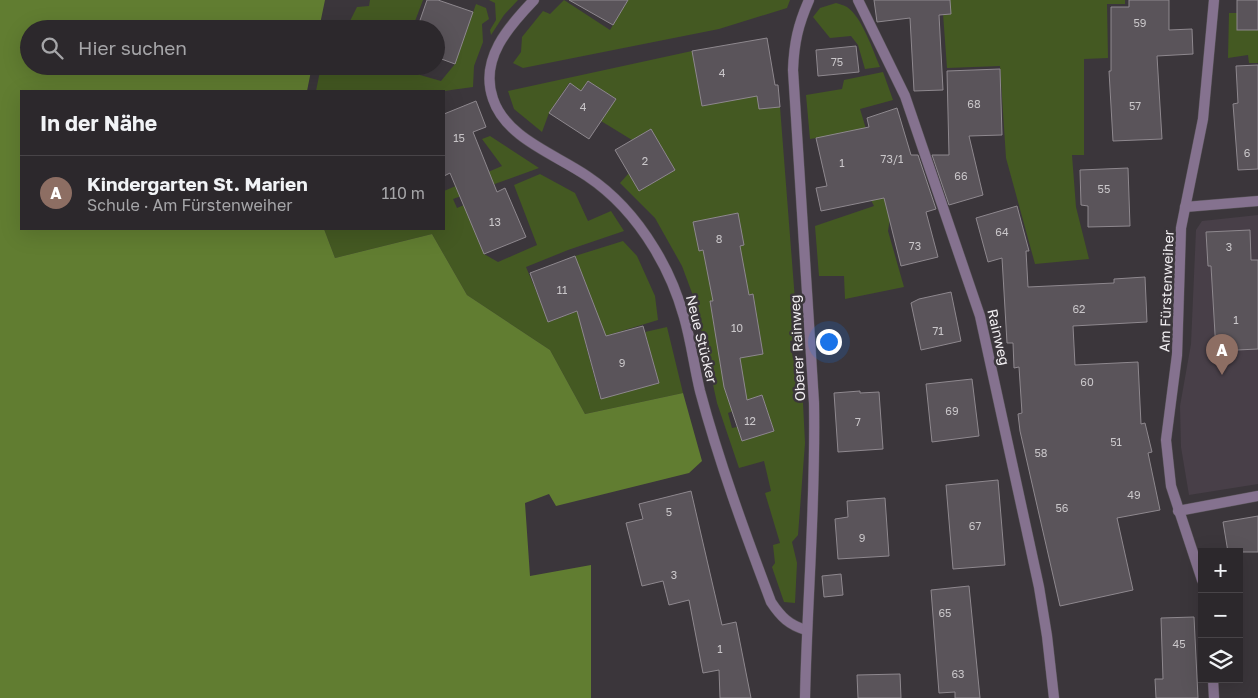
<!DOCTYPE html>
<html lang="de">
<head>
<meta charset="utf-8">
<style>
	body { margin:0; font-family:"Golos Text",sans-serif; background:#343034; color:#f1f3f6 }
	.controls { position:absolute; right:15px; bottom:15px; display:grid; overflow:hidden; border-radius:0px; box-shadow:0 5px 20px #0002 }
	.controls button { width:45px; height:45px; display:grid; place-items:center; padding:0; border:0; border-bottom:1px solid #484448; background:#2c282c; color:#f1f3f6; font:25px sans-serif }
	.you { position:absolute; left:828px; top:341px; width:18px; height:18px; margin:-12px; border:4px solid #fff; border-radius:50%; background:#1a73e8; box-shadow:0 0 0 8px #1a73e833 }
	.badge { display:grid; place-items:center; width:32px; height:32px; border-radius:50%; background:#1a73e8; color:#fff; font-size:16px; font-weight:700 }
	.pin { position:absolute; translate:-50% -41px; filter:drop-shadow(0 1px 2px #0008) }
	.pin::after { content:''; position:absolute; top:26px; width:18px; height:15px; background:inherit; clip-path:polygon(0 0,100% 0,50% 100%) }
	.list { margin:0; padding:0; list-style:none }
	h2 { display:flex; justify-content:space-between; align-items:center; height:65px; margin:0; padding:0 20px; font-size:21px }
	h2 small { font-size:16px; font-weight:400; color:#a6a6a9 }
	.list li { display:grid; grid-template-columns:32px 1fr auto; gap:15px; align-items:center; box-sizing:border-box; height:75px; padding:0 20px; border-top:1px solid #484448 }
	.list b { display:block; font-size:19px; white-space:nowrap }
	.list p { margin:0; font-size:16px; white-space:nowrap; color:#a6a6a9 }
	.list em { font-size:16px; font-style:normal; color:#a6a6a9 }
	.icon { flex:none; width:28px; height:28px; fill:none; stroke:currentColor; stroke-width:2; stroke-linecap:round; stroke-linejoin:round }
	.map { position:relative; flex:none; width:1258px; height:698px; overflow:hidden }
	.search { position:absolute; background:#2c282c; box-shadow:0 5px 20px #0002; left:20px; top:20px; width:425px; height:55px; display:flex; align-items:center; gap:12px; box-sizing:border-box; padding:0 18px; border-radius:28px; color:#a6a6a9; font-size:19px }
	.panel { position:absolute; background:#2c282c; box-shadow:0 5px 20px #0002; left:20px; top:90px; width:425px; height:140px; border-radius:0px }
	.map>svg:first-child { display:block }
	.built { fill:#483f48 }
	.green { fill:#445922; fill-rule:evenodd }
	.forest { fill:#617d31 }
	.building { fill:#5a545a; stroke:#8e888e }
	.lines { fill:none; stroke-linecap:round; stroke-linejoin:round }
	.lane-casing { stroke:#585358; stroke-width:11 }
	.street-casing { stroke:#585358; stroke-width:11 }
	.lane { stroke:#85728f; stroke-width:10 }
	.street { stroke:#85728f; stroke-width:10 }
	.labels { text-anchor:middle; dominant-baseline:central; stroke-width:5; stroke-linejoin:round; paint-order:stroke }
	.number-label { font-size:11px; fill:#cac7ca }
	.street-label { font-size:14px; fill:#f0edf0; stroke:#3b363b }
</style>
</head>
<body>
<div class="map">
<svg width="1258" height="698" viewBox="0 0 1258 698">
	<rect width="100%" height="100%" fill="#3b363b"/>
	<!-- built -->
	<polygon class="built" points="1258,215 1258,484 1189,495 1181,447 1180,406 1191,344 1196,230 1202,221"/>
	<!-- green -->
	<g class="green">
		<polygon points="370,0 423,0 412,29 346,29 357,7 369,6"/>
		<polygon points="489,0 518,0 504,15 491,35 490,30 496,20 495,3"/>
		<polygon points="564,0 610,30 628,0 790,0 787,8 719,29 523,68 513,63 521,52 522,37 543,11 550,14"/>
		<polygon points="942,0 1125,0 1125,4 1107,4 1108,58 1084,59 1084,155 1072,155 1076,207 1089,259 1035,264 1006,158 1000,66 947,68"/>
		<path d="M836,3c3,1 8,2 11,4 15,10 26,44 33,60l-15,2 -7,-24 -7,-9 -21,2 -17,-21 7,-9z"/>
		<polygon points="476,4 486,8 489,19 482,24 483,42 474,66 473,87 444,91 316,91 321,66 419,66 421,67 420,75 441,81 455,64"/>
		<polygon points="1229,13 1237,13 1237,30 1258,30 1258,63 1249,63 1248,55 1228,58"/>
		<path d="M692,51l10,55 26,-5 29,-10 2,17 21,-1 18,232 -8,2 3,18 7,6 2,18 3,60 -7,92 -6,7 5,21 -2,40 -11,-1 -12,-35 3,-4 -2,-18 7,-2 -15,-50 6,-2 -7,-30 -25,7 -22,-65 -22,-102 -13,-35 -27,-48 -35,-35 9,-10 10,18 36,-21 -24,-41 -19,11 -31,-19 15,-22 -28,-18 -7,10 -12,-8 -20,30 -7,19 -28,-23 -6,-18zM738,214l2,32 -41,5 -5,-29zM753,294l10,59 -23,5 2,12 -20,3 -12,-71zM762,395l12,36 -32,10 -5,-14 -5,1 -4,-15 5,-2 -2,-5z"/>
		<polygon points="883,72 893,100 860,109 891,212 888,231 904,287 845,299 844,276 819,276 815,226 874,206 871,200 816,138 810,139 806,95 842,89 844,80"/>
		<polygon points="490,136 539,168 453,199 457,208 464,205 484,254 498,262 537,245 514,185 540,174 575,193 588,221 611,211 624,231 568,250 526,267 549,322 594,305 575,256 623,241 637,256 655,296 658,320 585,342 600,398 659,383 645,332 667,327 683,393 585,414 550,350 467,295 432,234 335,258 324,229 444,229 444,191 502,166 482,139"/>
	</g>
	<!-- forest -->
	<polygon class="forest" points="0,0 325,0 319,29 29,29 29,66 312,66 307,91 21,91 21,229 324,229 335,258 432,234 467,295 550,350 585,414 683,393 702,461 689,473 556,506 549,494 525,503 530,576 591,565 591,698 0,698"/>
	<!-- building -->
	<g class="building">
		<polygon points="427,0 438,0 473,12 455,64 436,57 436,29 417,29"/>
		<polygon points="569,0 628,0 613,25"/>
		<polygon points="874,0 950,0 951,14 939,15 943,90 914,91 910,18 877,22"/>
		<polygon points="1129,0 1169,0 1169,30 1192,29 1193,54 1157,56 1162,139 1113,141 1109,71 1111,71 1111,7 1129,7"/>
		<rect x="1237" y="0" width="21" height="30"/>
		<polygon points="767,38 775,85 778,85 780,107 759,109 757,96 702,106 692,51"/>
		<polygon points="856,46 859,72 818,76 816,50"/>
		<polygon points="1258,65 1258,169 1238,170 1233,104 1238,103 1236,66"/>
		<polygon points="1000,69 1002,135 969,136 983,195 949,205 932,155 949,155 947,71"/>
		<polygon points="588,81 616,99 589,139 549,113 570,83 581,91"/>
		<polygon points="476,101 486,127 473,132 497,192 505,188 526,237 484,254 450,173 444,176 444,114"/>
		<polygon points="897,108 911,155 918,155 936,209 926,212 938,257 901,266 884,198 821,211 816,188 827,186 816,138 869,127 867,118"/>
		<polygon points="651,129 675,170 639,191 615,150"/>
		<polygon points="1128,168 1130,226 1088,227 1088,206 1081,205 1080,170"/>
		<polygon points="1017,206 1029,251 1026,251 1028,287 1114,283 1114,279 1145,277 1147,322 1073,326 1075,365 1138,362 1141,424 1145,423 1152,452 1148,453 1160,510 1117,518 1133,590 1060,606 1020,431 1018,414 1022,413 1019,367 1014,368 1013,343 1007,343 1002,258 988,262 976,218"/>
		<polygon points="738,213 744,245 740,246 749,295 753,294 763,354 740,358 747,400 762,395 774,431 742,441 724,387 710,301 713,301 703,250 699,251 693,222"/>
		<polygon points="1250,230 1251,260 1258,260 1258,349 1216,351 1211,266 1208,266 1206,232"/>
		<polygon points="575,256 606,336 643,326 659,383 601,399 577,311 548,322 530,273"/>
		<polygon points="951,292 961,341 921,350 911,303 919,299"/>
		<polygon points="972,379 979,436 932,442 926,384"/>
		<polygon points="860,391 860,393 879,392 883,449 838,452 834,393"/>
		<polygon points="998,480 1005,565 953,569 946,485"/>
		<polygon points="691,491 722,625 736,622 751,698 720,698 719,670 703,673 689,600 669,605 663,581 642,586 626,523 643,519 639,504"/>
		<polygon points="885,498 889,556 838,559 835,519 848,517 847,501"/>
		<polygon points="1258,516 1258,552 1228,552 1223,522"/>
		<polygon points="841,574 843,595 824,597 822,576"/>
		<polygon points="969,586 980,698 955,698 955,692 939,693 931,590"/>
		<polygon points="1194,617 1198,698 1156,698 1155,679 1163,679 1161,618"/>
		<polygon points="900,674 901,698 858,698 857,675"/>
	</g>
	<g class="lines">
		<defs>
			<polyline id="lane" points="1178,511 1258,496"/>
			<g id="street">
				<path d="M534,0c-25,26 -55,59 -41,99 13,39 62,55 94,77 27,18 50,44 67,72 13,21 23,44 30,69 7,24 10,49 16,74 19,71 45,142 71,211 10,15 18,23 35,28"/>
				<polyline points="858,0 905,96 980,316 1039,587 1047,636 1054,698"/>
				<polyline points="1185,207 1258,201"/>
				<polyline points="1202,580 1171,486 1166,440 1177,355 1181,228 1203,119 1214,0"/>
				<polyline points="1213,679 1214,698"/>
				<path d="M805,698c2,-98 11,-197 9,-295l-21,-333c1,-27 5,-45 16,-70"/>
			</g>
		</defs>
		<!-- lane casing -->
		<use href="#lane" class="lane-casing"/>
		<!-- street casing -->
		<use href="#street" class="street-casing"/>
		<!-- lane -->
		<use href="#lane" class="lane"/>
		<!-- street -->
		<use href="#street" class="street"/>
	</g>
	<g class="labels">
		<!-- number labels -->
		<g class="number-label">
			<text x="1140" y="22">59</text>
			<text x="837" y="61">75</text>
			<text x="722" y="72">4</text>
			<text x="974" y="103">68</text>
			<text x="1135" y="105">57</text>
			<text x="583" y="106">4</text>
			<text x="459" y="137">15</text>
			<text x="1247" y="152">6</text>
			<text x="892" y="158">73/1</text>
			<text x="645" y="160">2</text>
			<text x="842" y="162">1</text>
			<text x="961" y="175">66</text>
			<text x="1104" y="188">55</text>
			<text x="495" y="221">13</text>
			<text x="1002" y="231">64</text>
			<text x="719" y="238">8</text>
			<text x="915" y="245">73</text>
			<text x="1229" y="246">3</text>
			<text x="562" y="289">11</text>
			<text x="1079" y="308">62</text>
			<text x="1236" y="319">1</text>
			<text x="737" y="327">10</text>
			<text x="938" y="330">71</text>
			<text x="622" y="362">9</text>
			<text x="1087" y="381">60</text>
			<text x="952" y="410">69</text>
			<text x="750" y="420">12</text>
			<text x="858" y="421">7</text>
			<text x="1116" y="441">51</text>
			<text x="1041" y="452">58</text>
			<text x="1134" y="494">49</text>
			<text x="1062" y="507">56</text>
			<text x="669" y="511">5</text>
			<text x="975" y="525">67</text>
			<text x="862" y="537">9</text>
			<text x="674" y="574">3</text>
			<text x="945" y="612">65</text>
			<text x="1179" y="643">45</text>
			<text x="720" y="648">1</text>
			<text x="958" y="673">63</text>
		</g>
		<!-- street labels -->
		<g class="street-label">
			<text transform="translate(1166 291) rotate(-88)">Am Fürstenweiher</text>
			<text transform="translate(999 337) rotate(77)">Rainweg</text>
			<text transform="translate(702 339) rotate(76)">Neue Stücker</text>
			<text transform="translate(797 348) rotate(-93)">Oberer Rainweg</text>
		</g>
	</g>
</svg>
<div class="controls">
<button>+</button>
<button>−</button>
<button><svg class="icon" aria-label="layers" viewBox="0 0 24 24"><path d="M12 4l9 5-9 5-9-5zM3 14l9 5 9-5"/></svg></button>
</div>
<div class="you"></div>
<div class="pin badge" style="left:1222px;top:375px;background:#8d6e63">A</div>
<div class="search"><svg class="icon" aria-label="search" viewBox="0 0 24 24"><circle cx="10" cy="10" r="6"/><path d="M15 15l6 6"/></svg>Hier suchen</div>
<section class="panel">
<h2>In der Nähe<small></small></h2>
<ul class="list">
<li><span class="badge" style="background:#8d6e63">A</span><div><b>Kindergarten St. Marien</b><p>Schule · Am Fürstenweiher</p></div><em>110 m</em></li>
</ul>
</section>
</div>
</body>
</html>
